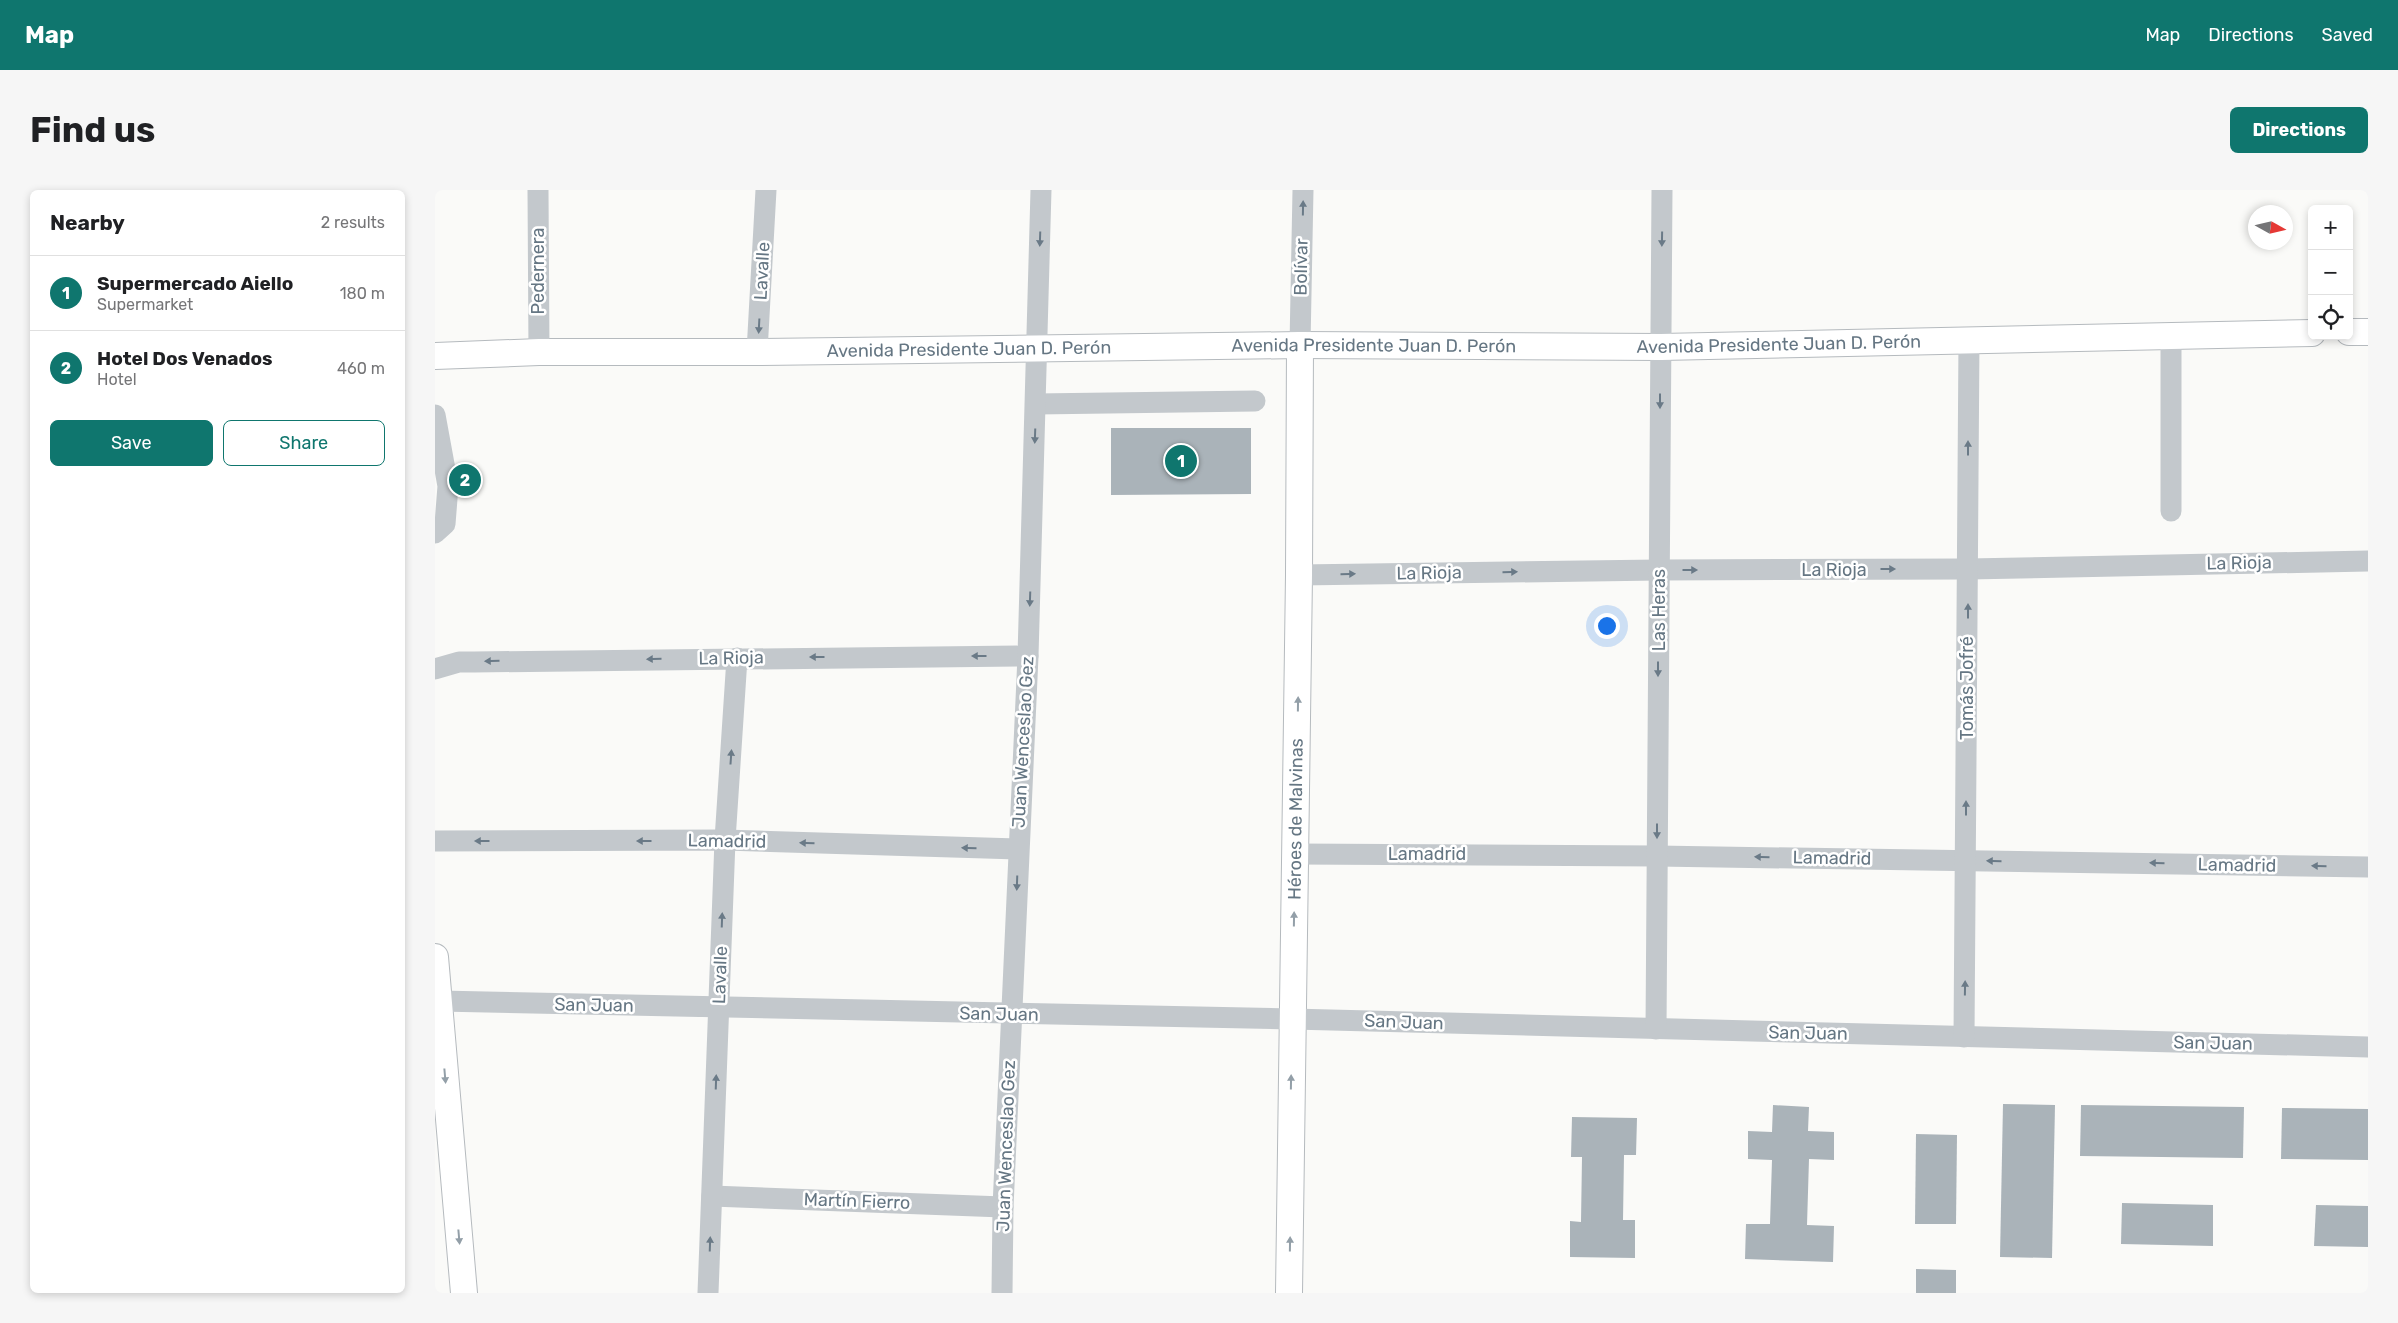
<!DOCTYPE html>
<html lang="en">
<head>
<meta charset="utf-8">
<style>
	body { margin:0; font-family:Rubik,sans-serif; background:#f6f6f6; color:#202124 }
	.controls { position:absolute; right:15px; top:15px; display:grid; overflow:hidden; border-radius:8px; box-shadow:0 2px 8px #0003 }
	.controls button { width:45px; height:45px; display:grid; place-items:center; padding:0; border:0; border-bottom:1px solid #e0e0e0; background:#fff; color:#202124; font:25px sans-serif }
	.compass { position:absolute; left:1813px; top:15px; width:45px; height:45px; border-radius:50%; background:#fff; box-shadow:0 2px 8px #0003; rotate:98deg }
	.you { position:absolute; left:1171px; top:435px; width:18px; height:18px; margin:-12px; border:4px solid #fff; border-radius:50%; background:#1a73e8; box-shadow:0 0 0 8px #1a73e833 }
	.badge { display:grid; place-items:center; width:32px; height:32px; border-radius:50%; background:#0f766e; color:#fff; font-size:16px; font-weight:700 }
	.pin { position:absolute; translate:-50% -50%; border:2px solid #fff; box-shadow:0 1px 5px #0006 }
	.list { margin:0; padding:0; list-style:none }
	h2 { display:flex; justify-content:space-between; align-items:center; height:65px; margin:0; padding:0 20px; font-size:21px }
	h2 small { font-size:16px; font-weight:400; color:#757577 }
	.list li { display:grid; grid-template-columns:32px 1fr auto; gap:15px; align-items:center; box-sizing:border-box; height:75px; padding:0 20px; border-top:1px solid #e0e0e0 }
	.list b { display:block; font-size:19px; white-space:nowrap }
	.list p { margin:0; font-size:16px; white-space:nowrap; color:#757577 }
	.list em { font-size:16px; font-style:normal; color:#757577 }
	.actions { display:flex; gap:10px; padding:15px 20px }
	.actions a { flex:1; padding:11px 0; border:1px solid #0f766e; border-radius:8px; text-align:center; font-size:18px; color:#0f766e }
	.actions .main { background:#0f766e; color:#fff }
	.icon { flex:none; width:28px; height:28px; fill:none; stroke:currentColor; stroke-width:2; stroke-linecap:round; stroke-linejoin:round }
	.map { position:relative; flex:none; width:1933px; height:1103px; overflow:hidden; border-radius:8px }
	header { display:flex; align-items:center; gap:30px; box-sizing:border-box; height:70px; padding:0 25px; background:#0f766e; color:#fff }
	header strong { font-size:24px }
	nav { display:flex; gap:28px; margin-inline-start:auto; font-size:18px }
	.intro { display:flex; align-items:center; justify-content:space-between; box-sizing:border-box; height:120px; padding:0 30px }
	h1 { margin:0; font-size:35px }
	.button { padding:12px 22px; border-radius:8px; background:#0f766e; color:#fff; font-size:18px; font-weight:700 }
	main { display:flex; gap:30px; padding:0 30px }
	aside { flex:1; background:#fff; border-radius:8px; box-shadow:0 2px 8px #0003 }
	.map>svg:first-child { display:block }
	.building { fill:#aab3b9 }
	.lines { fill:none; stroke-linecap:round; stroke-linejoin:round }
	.major-casing { stroke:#b5babe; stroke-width:28 }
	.minor { stroke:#c3c8cc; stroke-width:21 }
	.major { stroke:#fff; stroke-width:26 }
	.oneway { fill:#6a7a87 }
	.oneway2 { fill:#939fa8 }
	.labels { text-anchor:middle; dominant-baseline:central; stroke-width:5; stroke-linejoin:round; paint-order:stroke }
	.street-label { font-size:18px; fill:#657683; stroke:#fff }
</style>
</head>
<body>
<header>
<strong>Map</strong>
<nav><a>Map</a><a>Directions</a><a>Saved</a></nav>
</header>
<div class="intro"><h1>Find us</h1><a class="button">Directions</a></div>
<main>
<aside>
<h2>Nearby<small>2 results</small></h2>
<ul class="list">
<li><span class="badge">1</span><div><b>Supermercado Aiello</b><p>Supermarket</p></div><em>180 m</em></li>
<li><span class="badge">2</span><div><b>Hotel Dos Venados</b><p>Hotel</p></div><em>460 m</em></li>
</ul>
<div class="actions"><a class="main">Save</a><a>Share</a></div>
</aside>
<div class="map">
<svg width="1933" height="1103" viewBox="0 0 1933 1103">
	<rect width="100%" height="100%" fill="#fafaf8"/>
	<!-- building -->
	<g class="building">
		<polygon points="676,238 816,238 816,304 676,305"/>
		<polygon points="1568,914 1620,915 1617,1068 1565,1067"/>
		<polygon points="1338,915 1374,917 1373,941 1399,942 1399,970 1374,969 1372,1035 1399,1036 1398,1072 1310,1069 1311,1034 1335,1034 1337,970 1313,969 1313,941 1337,942"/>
		<polygon points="1646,915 1809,917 1808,968 1645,966"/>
		<polygon points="1847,918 1933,919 1933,970 1846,969"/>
		<polygon points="1137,927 1202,928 1201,965 1189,965 1188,1030 1200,1030 1200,1068 1135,1067 1135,1031 1146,1032 1147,967 1136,967"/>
		<polygon points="1481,944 1522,945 1521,1034 1480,1034"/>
		<polygon points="1687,1013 1778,1015 1778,1056 1686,1054"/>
		<polygon points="1881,1015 1933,1016 1933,1057 1879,1056"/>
		<polygon points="1481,1079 1521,1080 1521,1103 1481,1103"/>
	</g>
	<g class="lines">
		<defs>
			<g id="major">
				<polyline points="1914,142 1933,142"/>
				<path id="s1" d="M0,166l104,-4h218l543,-7 361,2 651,-14"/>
				<polyline points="0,767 29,1103"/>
				<path id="s2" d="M854,1103l10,-718 1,-230"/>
			</g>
		</defs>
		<!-- major casing -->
		<use href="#major" class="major-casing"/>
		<!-- minor -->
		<g class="minor">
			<polyline points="103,0 104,162"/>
			<polyline points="865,155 868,0"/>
			<polyline points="322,162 331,0"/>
			<polyline points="601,214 820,211"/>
			<polyline points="0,225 13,296 10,334 0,343"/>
			<polyline points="1736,321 1736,146"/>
			<polyline points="864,385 1224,380 1533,379 1933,371"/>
			<polyline points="0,479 24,472 39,472 593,466"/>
			<polyline points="0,651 290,650 583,659"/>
			<polyline points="861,664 1222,666 1933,677"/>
			<polyline points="4,811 857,829 1933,857"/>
			<polyline points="1221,839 1227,0"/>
			<polyline points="1529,847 1534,149"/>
			<polyline points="277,1006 568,1017"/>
			<polyline points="273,1103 290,650 302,468"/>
			<polyline points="567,1103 568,1017 593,466 606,0"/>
		</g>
		<!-- major -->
		<use href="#major" class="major"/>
	</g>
	<!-- one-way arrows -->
	<defs><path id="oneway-solid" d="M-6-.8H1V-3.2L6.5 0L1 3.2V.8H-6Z" transform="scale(1.25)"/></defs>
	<g class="oneway">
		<use href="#oneway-solid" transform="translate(868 18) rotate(-89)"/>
		<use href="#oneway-solid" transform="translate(605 49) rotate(92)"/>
		<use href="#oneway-solid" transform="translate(1227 49) rotate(91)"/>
		<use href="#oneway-solid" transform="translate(324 136) rotate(93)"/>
		<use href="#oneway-solid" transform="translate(1225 211) rotate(90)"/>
		<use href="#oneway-solid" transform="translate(600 246) rotate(92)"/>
		<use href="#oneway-solid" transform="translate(1533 258) rotate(-90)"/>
		<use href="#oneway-solid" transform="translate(1453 379)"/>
		<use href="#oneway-solid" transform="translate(1255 380)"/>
		<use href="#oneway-solid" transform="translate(1075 382) rotate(-1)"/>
		<use href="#oneway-solid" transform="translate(913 384) rotate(-1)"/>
		<use href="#oneway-solid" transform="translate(595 409) rotate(92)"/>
		<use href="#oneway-solid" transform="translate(1533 421) rotate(-90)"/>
		<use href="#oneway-solid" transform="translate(544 466) rotate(180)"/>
		<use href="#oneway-solid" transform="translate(382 467) rotate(180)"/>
		<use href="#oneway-solid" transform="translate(219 469) rotate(179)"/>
		<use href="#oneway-solid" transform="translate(57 471) rotate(179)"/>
		<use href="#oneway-solid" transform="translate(1223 479) rotate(90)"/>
		<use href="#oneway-solid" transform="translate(296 567) rotate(-86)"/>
		<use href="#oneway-solid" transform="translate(1531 618) rotate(-90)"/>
		<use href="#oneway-solid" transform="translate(1222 641) rotate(90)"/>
		<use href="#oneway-solid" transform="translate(47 651) rotate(180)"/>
		<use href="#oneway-solid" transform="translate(209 651) rotate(180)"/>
		<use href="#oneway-solid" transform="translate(372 653) rotate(-178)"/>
		<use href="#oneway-solid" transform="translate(534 658) rotate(-178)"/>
		<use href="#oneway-solid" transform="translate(1327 667) rotate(-179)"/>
		<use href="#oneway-solid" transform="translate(1559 671) rotate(-179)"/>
		<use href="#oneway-solid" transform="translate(1722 673) rotate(-179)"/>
		<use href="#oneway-solid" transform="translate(1884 676) rotate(-179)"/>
		<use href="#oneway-solid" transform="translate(582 693) rotate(92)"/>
		<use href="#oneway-solid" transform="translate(287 730) rotate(-88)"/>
		<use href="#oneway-solid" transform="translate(1530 798) rotate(-89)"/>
		<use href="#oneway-solid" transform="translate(281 892) rotate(-88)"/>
		<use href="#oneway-solid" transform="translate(275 1054) rotate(-88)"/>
	</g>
	<g class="oneway2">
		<use href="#oneway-solid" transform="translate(863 514) rotate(-89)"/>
		<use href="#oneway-solid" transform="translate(859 729) rotate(-89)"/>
		<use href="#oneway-solid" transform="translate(10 886) rotate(85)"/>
		<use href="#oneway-solid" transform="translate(856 892) rotate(-89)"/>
		<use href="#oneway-solid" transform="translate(24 1047) rotate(85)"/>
		<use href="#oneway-solid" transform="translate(855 1054) rotate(-89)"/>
	</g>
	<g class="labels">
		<!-- street labels -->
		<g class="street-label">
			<text transform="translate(866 77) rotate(-89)">Bolívar</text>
			<text transform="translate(103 81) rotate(-90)">Pedernera</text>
			<text transform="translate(327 81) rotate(-87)">Lavalle</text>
			<text stroke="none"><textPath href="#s1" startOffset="1344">Avenida Presidente Juan D. Perón</textPath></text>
			<text stroke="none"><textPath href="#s1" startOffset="939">Avenida Presidente Juan D. Perón</textPath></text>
			<text stroke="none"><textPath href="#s1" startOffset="534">Avenida Presidente Juan D. Perón</textPath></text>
			<text transform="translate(1804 373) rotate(-1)">La Rioja</text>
			<text x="1399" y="380">La Rioja</text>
			<text transform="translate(994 383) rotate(-1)">La Rioja</text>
			<text transform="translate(1224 420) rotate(-90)">Las Heras</text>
			<text transform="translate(296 468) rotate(-1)">La Rioja</text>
			<text transform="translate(1532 498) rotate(-90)">Tomás Jofré</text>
			<text transform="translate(588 552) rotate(-87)">Juan Wenceslao Gez</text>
			<text stroke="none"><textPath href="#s2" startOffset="474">Héroes de Malvinas</textPath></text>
			<text transform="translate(292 651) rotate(1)">Lamadrid</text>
			<text x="992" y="664">Lamadrid</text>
			<text transform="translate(1397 668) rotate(1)">Lamadrid</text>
			<text transform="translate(1802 675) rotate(1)">Lamadrid</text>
			<text transform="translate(285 785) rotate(-88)">Lavalle</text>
			<text transform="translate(159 815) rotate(1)">San Juan</text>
			<text transform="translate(564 824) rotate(1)">San Juan</text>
			<text transform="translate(969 832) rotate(2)">San Juan</text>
			<text transform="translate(1373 843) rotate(1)">San Juan</text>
			<text transform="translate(1778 853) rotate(1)">San Juan</text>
			<text transform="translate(571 956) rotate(-88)">Juan Wenceslao Gez</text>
			<text transform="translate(422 1011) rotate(2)">Martín Fierro</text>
		</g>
	</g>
</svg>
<div class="controls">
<button>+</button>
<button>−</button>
<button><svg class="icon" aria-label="locate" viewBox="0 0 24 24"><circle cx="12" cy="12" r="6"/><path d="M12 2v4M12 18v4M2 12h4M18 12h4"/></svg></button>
</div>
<svg class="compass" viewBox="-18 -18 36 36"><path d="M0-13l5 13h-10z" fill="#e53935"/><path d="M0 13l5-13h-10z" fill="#757577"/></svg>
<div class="you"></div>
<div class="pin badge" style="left:746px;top:271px">1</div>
<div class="pin badge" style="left:30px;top:290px">2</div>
</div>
</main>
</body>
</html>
